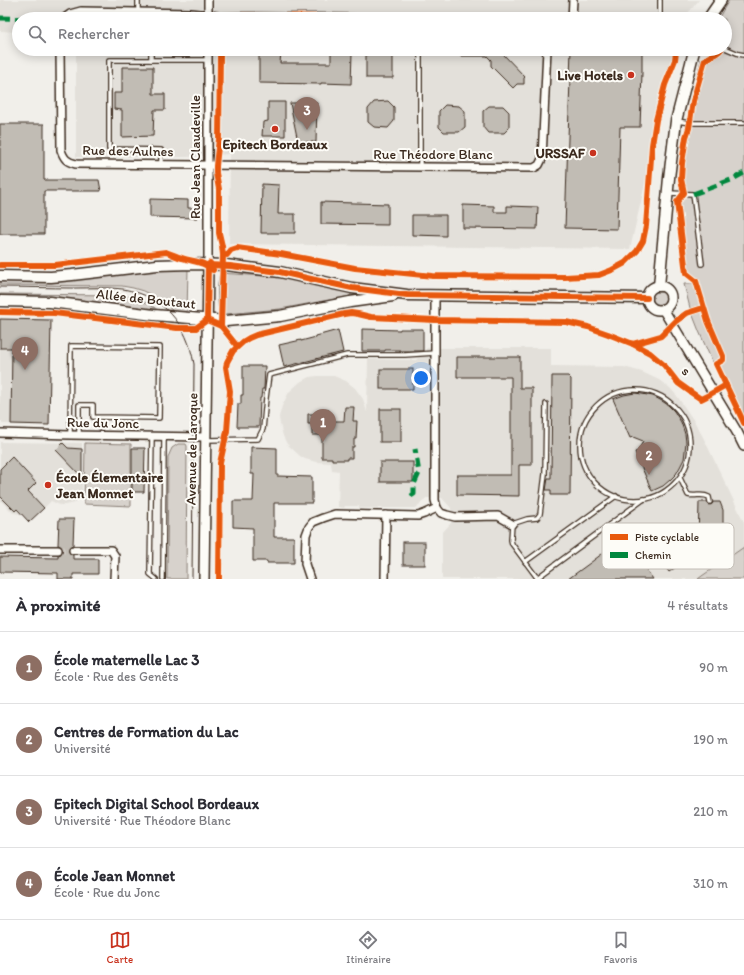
<!DOCTYPE html>
<html lang="fr">
<head>
<meta charset="utf-8">
<style>
	body { margin:0; font-family:Itim,sans-serif; background:#f7f7f7; color:#2b2b33 }
	.you { position:absolute; left:421px; top:378px; width:14px; height:14px; margin:-10px; border:3px solid #fff; border-radius:50%; background:#1a73e8; box-shadow:0 0 0 6px #1a73e833 }
	.badge { display:grid; place-items:center; width:26px; height:26px; border-radius:50%; background:#c8321e; color:#fff; font-size:13px; font-weight:700 }
	.pin { position:absolute; translate:-50% -33px; filter:drop-shadow(0 1px 2px #0008) }
	.pin::after { content:''; position:absolute; top:21px; width:14px; height:12px; background:inherit; clip-path:polygon(0 0,100% 0,50% 100%) }
	.list { margin:0; padding:0; list-style:none }
	h2 { display:flex; justify-content:space-between; align-items:center; height:52px; margin:0; padding:0 16px; font-size:17px }
	h2 small { font-size:13px; font-weight:400; color:#7c7c81 }
	.list li { display:grid; grid-template-columns:26px 1fr auto; gap:12px; align-items:center; box-sizing:border-box; height:72px; padding:0 16px; border-top:1px solid #e1e1e2 }
	.list b { display:block; font-size:15px; white-space:nowrap }
	.list p { margin:0; font-size:13px; white-space:nowrap; color:#7c7c81 }
	.list em { font-size:13px; font-style:normal; color:#7c7c81 }
	.icon { flex:none; width:22px; height:22px; fill:none; stroke:currentColor; stroke-width:2; stroke-linecap:round; stroke-linejoin:round }
	.map { position:relative; flex:none; width:744px; height:579px; overflow:hidden }
	.search { position:absolute; background:#fff; box-shadow:0 2px 10px #0003; left:12px; right:12px; top:12px; height:44px; display:flex; align-items:center; gap:10px; box-sizing:border-box; padding:0 14px; border-radius:22px; color:#7c7c81; font-size:15px }
	.sheet { height:340px; background:#fff }
	nav { display:flex; justify-content:space-around; align-items:center; box-sizing:border-box; height:56px; border-top:1px solid #e1e1e2; background:#fff; font-size:11px; color:#7c7c81 }
	nav a { display:grid; justify-items:center; gap:2px }
	nav .on { color:#c8321e }
	.map>svg:first-child { display:block }
	.built { fill:#e3e0da }
	.green { fill:#d7d2cc; stroke:#897e75 }
	.building { fill:#c1bcb4; stroke:#3b2a1e }
	.lines { fill:none; stroke-linecap:round; stroke-linejoin:round }
	.minor-tunnel { stroke:#cdc8c1; stroke-width:7; stroke-dasharray:7 3.5; stroke-linecap:butt }
	.service-casing { stroke:#3b2a1e; stroke-width:6 }
	.minor-casing { stroke:#3b2a1e; stroke-width:10 }
	.tertiary-casing { stroke:#3b2a1e; stroke-width:12 }
	.secondary-casing { stroke:#3b2a1e; stroke-width:13 }
	.service { stroke:#fdfcf7; stroke-width:3.5 }
	.minor { stroke:#fdfcf7; stroke-width:7 }
	.tertiary { stroke:#fdfcf7; stroke-width:9 }
	.secondary { stroke:#fdfcf7; stroke-width:10 }
	.tram { stroke:#3b2a1e; stroke-width:1 }
	.quiet { stroke:#00873e; stroke-width:5; stroke-dasharray:10 5; stroke-linecap:butt }
	.cycleway-casing { stroke:#fdfcf7; stroke-width:8 }
	.cycleway { stroke:#e8590c; stroke-width:6 }
	.poi-dot { fill:#c8321e; stroke:#fdfcf7; stroke-width:1.5 }
	.labels { text-anchor:middle; dominant-baseline:central; stroke-width:4; stroke-linejoin:round; paint-order:stroke }
	.poi-label { font-size:14px; font-weight:bold; fill:#3b2a1e; stroke:#fdfcf7; text-anchor:end }
	.street-label { font-size:14px; fill:#3b2a1e; stroke:#fdfcf7 }
	.key { fill:#fdfcf7; stroke:#c3bdb6; stroke-width:1 }
	.key-label { font-size:11px; fill:#3b2a1e }
</style>
</head>
<body>
<div class="map">
<svg width="744" height="579" viewBox="0 0 744 579">
	<rect width="100%" height="100%" fill="#f1efea"/>
	<filter id="ink" filterUnits="userSpaceOnUse"><feTurbulence type="fractalNoise" baseFrequency=".025" numOctaves="2"/><feDisplacementMap in="SourceGraphic" scale="8" xChannelSelector="R" yChannelSelector="G"/><feConvolveMatrix kernelMatrix="1 2 1 2 8 2 1 2 1" color-interpolation-filters="sRGB"/></filter>
	<g filter="url(#ink)">
		<!-- built -->
		<g class="built">
			<polygon points="0,0 699,0 683,19 19,19 19,32 0,31"/>
			<polygon points="76,49 676,49 630,249 229,244 230,154 186,157 76,157"/>
			<polygon points="0,319 51,320 49,425 2,424 2,421 0,421"/>
			<polygon points="427,348 551,348 551,366 624,367 642,372 659,380 670,388 677,396 694,421 703,437 744,522 744,548 700,579 442,579 442,533 451,523 451,508 442,498 426,498 416,508 359,508 359,506 345,506 344,508 338,507 339,471 332,470 331,463 316,462 305,459 300,456 287,444 283,436 280,424 279,417 282,406 289,392 300,382 309,377 318,376 334,376 346,381 355,388 363,399 367,412 368,359 416,360"/>
			<polygon points="0,442 82,443 82,492 75,503 65,505 60,505 51,501 29,523 21,514 13,513 0,500"/>
		</g>
		<!-- green -->
		<g class="green">
			<path d="M729,0h15v419l-21,-43 -12,-17 -12,-28 -9,-23 -6,-24h10l-1,-6 -7,-5 -9,-71 3,-4 -1,-21 1,-21 10,-51 11,-46 7,2c10,-5 13,-7 19,-17l-2,-8v-17h-7z"/>
			<polygon points="188,269 187,313 174,312 164,303 153,296 143,291 133,288 122,286 0,285 0,281 59,281 158,270"/>
			<path d="M220,273l58,4 71,15 2,2 -1,2 -70,13 -55,5 -6,-3c-2,-10 -2,-30 1,-38z"/>
			<circle cx="659" cy="298" r="8"/>
			<path d="M0,294l121,1c15,3 28,7 39,17l-160,-15z"/>
			<polygon points="85,443 131,444 131,506 84,504"/>
			<polygon points="178,444 186,444 187,446 186,579 167,579 168,457 172,448"/>
			<polygon points="744,547 744,579 698,579 702,576"/>
		</g>
		<!-- building -->
		<g class="building">
			<polygon points="456,49 503,49 503,54 525,77 524,78 524,84 517,84 513,88 491,66 491,60 487,56 461,56"/>
			<polygon points="571,49 642,49 642,73 640,127 620,127 617,229 565,228"/>
			<polygon points="259,51 281,52 280,63 331,63 331,52 352,53 351,84 321,83 321,84 259,83"/>
			<polygon points="366,51 393,52 393,78 366,78"/>
			<polygon points="122,67 153,67 153,94 165,94 165,110 154,110 153,136 122,137 122,110 114,109 114,93 122,93"/>
			<polygon points="388,101 394,107 394,121 388,128 374,127 368,122 368,109 374,102"/>
			<polygon points="268,102 285,102 285,136 262,136 263,122 268,121"/>
			<polygon points="290,103 317,103 316,142 298,142"/>
			<polygon points="445,105 459,106 465,111 465,127 459,132 444,132 439,127 439,111"/>
			<polygon points="489,106 503,106 509,112 509,128 504,133 488,133 483,127 483,111"/>
			<polygon points="0,124 44,124 44,180 99,180 101,191 44,191 44,234 0,234"/>
			<polygon points="262,184 279,185 278,214 295,214 295,233 261,233"/>
			<polygon points="150,199 188,200 188,208 197,208 197,218 150,217"/>
			<polygon points="321,202 388,204 388,225 321,224"/>
			<polygon points="463,205 494,206 494,212 507,212 507,206 538,207 537,229 463,228"/>
			<polygon points="412,215 446,215 446,236 412,235"/>
			<polygon points="0,319 51,320 49,425 11,424 12,348 0,348"/>
			<polygon points="362,329 400,330 400,329 423,329 423,351 400,351 400,350 385,350 385,351 362,351"/>
			<polygon points="338,330 343,352 284,367 279,345 301,340 301,341 316,337 316,336"/>
			<polygon points="457,357 520,357 520,388 532,388 532,465 519,465 519,496 457,495 457,475 511,475 511,377 457,377"/>
			<polygon points="243,366 265,366 264,389 262,389 261,398 260,398 259,427 237,427 238,404 241,404 241,395 243,395"/>
			<rect x="380" y="369" width="33" height="20"/>
			<polygon points="552,376 568,376 571,379 570,495 551,495 551,490 546,490 548,478 551,478"/>
			<polygon points="635,393 642,394 653,396 662,401 668,405 674,411 681,422 685,434 686,442 685,451 684,459 680,467 676,474 670,480 663,486 652,491 635,452 638,451 643,441 633,437 630,438 613,399 624,395"/>
			<polygon points="345,407 354,407 353,421 357,421 356,439 354,439 354,447 352,447 352,458 347,458 347,460 332,460 332,458 322,458 322,435 312,435 312,424 308,424 308,414 318,414 319,410 329,410 329,421 344,421"/>
			<rect x="380" y="409" width="21" height="33"/>
			<polygon points="63,443 68,448 82,449 82,477 56,450"/>
			<polygon points="251,447 277,448 277,476 312,477 312,503 274,503 274,537 294,537 294,563 267,563 267,561 253,561 253,528 233,527 233,501 253,501 254,474 251,474"/>
			<polygon points="132,448 145,448 144,492 132,492"/>
			<polygon points="12,457 36,483 28,491 44,508 29,522 17,509 15,511 0,496 0,469"/>
			<rect x="380" y="462" width="33" height="20"/>
			<polygon points="699,502 707,502 708,504 710,505 712,504 713,502 720,502 723,510 723,535 719,543 698,543"/>
			<polygon points="59,519 74,519 73,545 69,547 69,552 70,554 73,555 73,559 98,559 98,574 73,574 73,579 58,579 58,573 0,572 0,557 58,558 58,555 61,554 63,550 62,547 58,545"/>
			<polygon points="676,532 693,555 669,572 652,549"/>
			<polygon points="623,538 653,579 568,579 590,563"/>
			<rect x="403" y="542" width="22" height="23"/>
		</g>
		<g class="lines">
			<!-- minor-tunnel -->
			<polyline class="minor-tunnel" points="58,550 73,550"/>
			<defs>
				<g id="service">
					<polyline points="138,12 138,0"/>
					<polyline points="660,19 660,0"/>
					<polyline points="725,48 739,54 744,55"/>
					<polyline points="151,60 151,49"/>
					<polyline points="677,121 690,123 744,123"/>
					<polyline points="161,164 161,150 109,149 109,60 208,60"/>
					<polyline points="420,167 420,49"/>
					<polyline points="669,193 693,194 702,264"/>
					<circle cx="635" cy="445" r="55"/>
					<polyline points="70,435 71,346 160,347 159,418 93,417 93,405 79,405 79,435"/>
					<polyline points="152,436 150,574 156,579"/>
					<polyline points="207,440 258,439 263,429 266,398 269,375 347,355 405,355 435,353"/>
					<path d="M680,478l8,17c8,2 14,-2 21,2l1,5"/>
					<polyline points="525,562 616,496"/>
					<polyline points="537,578 644,499"/>
					<polyline points="163,579 164,437"/>
					<polyline points="538,579 512,544 511,540 512,524 527,519 537,518 540,514 545,474 546,404"/>
				</g>
				<g id="minor">
					<polyline points="63,19 70,14 81,11 191,13 219,16 428,19"/>
					<polyline points="208,19 208,0"/>
					<polyline points="572,19 573,0"/>
					<path d="M60,49l1,101c3,9 6,12 15,14l458,4 5,-3 3,-6 5,-110"/>
					<polyline points="208,265 208,49"/>
					<polyline points="435,295 435,500 437,508"/>
					<polyline points="0,433 70,435 206,437"/>
					<polyline points="437,508 441,513 447,515 455,517 498,516 512,524"/>
					<polyline points="0,550 58,550"/>
					<polyline points="73,550 111,550 115,556 114,579"/>
					<polyline points="310,579 305,564 306,535 309,527 313,522 323,518 335,514 418,516 424,514 437,508"/>
					<polyline points="385,579 386,515"/>
				</g>
				<g id="tertiary">
					<circle cx="659" cy="298" r="12"/>
					<polyline points="663,309 737,432 744,446"/>
					<polyline points="204,579 208,265"/>
				</g>
				<g id="secondary">
					<polyline points="708,19 721,0"/>
					<polyline points="0,276 51,277 72,275 157,265 192,264 226,265 280,272 329,283 352,288 407,295 647,298"/>
					<polyline points="659,286 669,178 676,121 694,51"/>
					<polyline points="0,301 50,302 154,315 226,321 280,316 350,302 393,296"/>
				</g>
			</defs>
			<!-- service casing -->
			<use href="#service" class="service-casing"/>
			<!-- minor casing -->
			<use href="#minor" class="minor-casing"/>
			<!-- tertiary casing -->
			<use href="#tertiary" class="tertiary-casing"/>
			<!-- secondary casing -->
			<use href="#secondary" class="secondary-casing"/>
			<!-- service -->
			<use href="#service" class="service"/>
			<!-- minor -->
			<use href="#minor" class="minor"/>
			<!-- tertiary -->
			<use href="#tertiary" class="tertiary"/>
			<!-- secondary -->
			<use href="#secondary" class="secondary"/>
			<!-- tram -->
			<path class="tram" d="M0,287c25,0 49,1 74,1 16,0 33,-1 49,1 41,7 64,35 71,75l-2,215"/>
			<!-- quiet -->
			<g class="quiet">
				<polyline points="0,18 27,19"/>
				<polyline points="693,194 731,180 744,173"/>
				<polyline points="411,496 414,494 414,484 419,473 415,449"/>
			</g>
			<defs>
				<g id="cycleway">
					<polyline points="208,15 428,19"/>
					<polyline points="221,49 220,55 219,139 217,156 216,166 216,173 219,189 219,233 222,246 223,255 221,326"/>
					<path d="M721,49c-4,6 -11,6 -16,11l-12,41 -4,27 -3,9 -4,26 -1,16 3,14 -7,9 9,71 10,8 12,40 15,35v4l-7,4 28,59"/>
					<polyline points="227,255 231,250 237,248 281,254 355,268 433,276 565,277 599,275 612,270 625,263 637,251 643,241 646,226 652,145 656,120 665,85 675,60 676,51 675,49"/>
					<path d="M0,265h55l111,-13c6,2 11,5 16,6 12,4 21,3 31,12"/>
					<polyline points="208,265 230,266 280,272 329,283 352,288 407,295 647,298"/>
					<polyline points="0,312 54,313 177,328 196,328 207,320 221,326 237,346"/>
					<polyline points="207,320 208,265 210,263"/>
					<polyline points="633,344 650,353 664,365 678,383 692,393 701,399 707,396 726,385"/>
					<polyline points="219,579 220,463 227,431 230,391 226,367 227,362 233,351 244,341 249,338 256,335 344,314 351,313 358,314 371,317 435,320 566,322 588,327 608,334 633,344 661,336 676,321 687,313 703,308"/>
				</g>
			</defs>
			<!-- cycleway casing -->
			<use href="#cycleway" class="cycleway-casing"/>
			<!-- cycleway -->
			<use href="#cycleway" class="cycleway"/>
		</g>
	</g>
	<!-- markers -->
	<g class="poi-dot">
		<circle cx="631" cy="75" r="4"/>
		<circle cx="275" cy="129" r="4"/>
		<circle cx="593" cy="153" r="4"/>
		<circle cx="48" cy="485" r="4"/>
	</g>
	<g class="labels">
		<!-- poi labels -->
		<g class="poi-label">
			<text x="623" y="75">Live Hotels</text>
			<text x="275" y="144" text-anchor="middle">Epitech Bordeaux</text>
			<text x="585" y="153">URSSAF</text>
			<text x="56" y="477" text-anchor="start">École Élementaire<tspan x="56" dy="16">Jean Monnet</tspan></text>
		</g>
		<!-- street labels -->
		<g class="street-label">
			<text transform="translate(128 151) rotate(1)">Rue des Aulnes</text>
			<text x="433" y="154">Rue Théodore Blanc</text>
			<text transform="translate(195 157) rotate(-90)">Rue Jean Claudeville</text>
			<text transform="translate(146 299) rotate(6)">Allée de Boutaut</text>
			<text transform="translate(686 371) rotate(43)">s</text>
			<text transform="translate(103 423) rotate(1)">Rue du Jonc</text>
			<text transform="translate(192 449) rotate(-89)">Avenue de Laroque</text>
		</g>
	</g>
	<!-- legend -->
	<rect x="602" y="523" width="132" height="46" rx="6" class="key"/>
	<rect x="610" y="534" width="18" height="6" fill="#e8590c"/>
	<rect x="610" y="552" width="18" height="6" fill="#00873e"/>
	<g class="key-label">
		<text x="635" y="541">Piste cyclable</text>
		<text x="635" y="559">Chemin</text>
	</g>
</svg>
<div class="you"></div>
<div class="pin badge" style="left:323px;top:442px;background:#8d6e63">1</div>
<div class="pin badge" style="left:649px;top:475px;background:#8d6e63">2</div>
<div class="pin badge" style="left:307px;top:130px;background:#8d6e63">3</div>
<div class="pin badge" style="left:25px;top:370px;background:#8d6e63">4</div>
<div class="search"><svg class="icon" aria-label="search" viewBox="0 0 24 24"><circle cx="10" cy="10" r="6"/><path d="M15 15l6 6"/></svg>Rechercher</div>
</div>
<section class="sheet">
<h2>À proximité<small>4 résultats</small></h2>
<ul class="list">
<li><span class="badge" style="background:#8d6e63">1</span><div><b>École maternelle Lac 3</b><p>École · Rue des Genêts</p></div><em>90 m</em></li>
<li><span class="badge" style="background:#8d6e63">2</span><div><b>Centres de Formation du Lac</b><p>Université</p></div><em>190 m</em></li>
<li><span class="badge" style="background:#8d6e63">3</span><div><b>Epitech Digital School Bordeaux</b><p>Université · Rue Théodore Blanc</p></div><em>210 m</em></li>
<li><span class="badge" style="background:#8d6e63">4</span><div><b>École Jean Monnet</b><p>École · Rue du Jonc</p></div><em>310 m</em></li>
</ul>
</section>
<nav>
<a class="on"><svg class="icon" aria-label="map" viewBox="0 0 24 24"><path d="M3 6l6-2 6 2 6-2v14l-6 2-6-2-6 2zM9 4v14M15 6v14"/></svg>Carte</a>
<a><svg class="icon" aria-label="directions" viewBox="0 0 24 24"><path d="M12 3l9 9-9 9-9-9zM9 14v-3h6M13 9l2 2-2 2"/></svg>Itinéraire</a>
<a><svg class="icon" aria-label="saved" viewBox="0 0 24 24"><path d="M7 4h10v16l-5-4-5 4z"/></svg>Favoris</a>
</nav>
</body>
</html>
